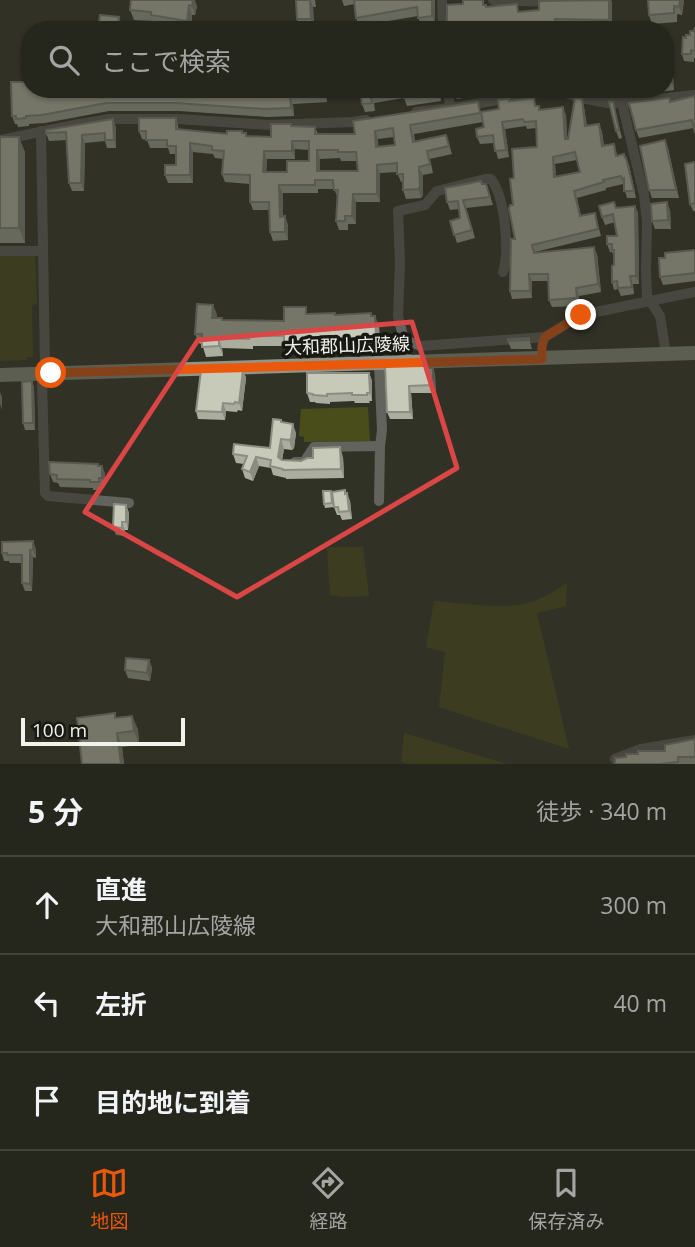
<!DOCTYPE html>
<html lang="ja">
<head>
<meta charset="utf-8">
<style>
	body { margin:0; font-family:"Open Sans","Noto Sans JP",sans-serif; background:#2d2e25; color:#f1f3f6 }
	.scale { position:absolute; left:21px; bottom:18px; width:164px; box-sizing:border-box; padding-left:7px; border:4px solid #f2f3eb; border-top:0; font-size:19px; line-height:24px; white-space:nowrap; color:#f2f3eb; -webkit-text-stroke:5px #191914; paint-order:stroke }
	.stop { position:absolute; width:21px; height:21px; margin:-16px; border:5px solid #ea580c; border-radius:50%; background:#fff }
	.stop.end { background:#ea580c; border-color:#fff; box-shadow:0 2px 7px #0008 }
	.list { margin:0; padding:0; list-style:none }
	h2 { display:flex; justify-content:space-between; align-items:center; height:91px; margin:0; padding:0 28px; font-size:30px }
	h2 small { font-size:23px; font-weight:400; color:#a3a5a3 }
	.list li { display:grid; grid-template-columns:46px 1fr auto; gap:21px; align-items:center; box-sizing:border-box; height:98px; padding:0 28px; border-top:2px solid #42433b }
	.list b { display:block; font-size:26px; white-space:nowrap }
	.list p { margin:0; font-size:23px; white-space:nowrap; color:#a3a5a3 }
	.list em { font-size:23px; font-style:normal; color:#a3a5a3 }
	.icon { flex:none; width:38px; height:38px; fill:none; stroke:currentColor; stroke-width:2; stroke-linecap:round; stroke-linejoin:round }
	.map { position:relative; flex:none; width:695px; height:764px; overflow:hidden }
	.search { position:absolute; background:#25261c; box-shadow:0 2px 5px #0004; left:21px; right:21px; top:21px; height:77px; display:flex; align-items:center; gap:18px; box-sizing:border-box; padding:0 24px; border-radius:28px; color:#a3a5a3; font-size:26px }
	.sheet { height:385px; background:#25261c }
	nav { display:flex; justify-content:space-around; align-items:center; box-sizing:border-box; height:98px; border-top:2px solid #42433b; background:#25261c; font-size:19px; color:#a3a5a3 }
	nav a { display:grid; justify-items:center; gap:4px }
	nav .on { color:#ea580c }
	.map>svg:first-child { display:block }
	.green { fill:#494d1a }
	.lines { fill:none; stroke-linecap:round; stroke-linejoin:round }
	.minor { stroke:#62635d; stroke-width:10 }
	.major { stroke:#929487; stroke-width:14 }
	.wall { fill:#abad9f; fill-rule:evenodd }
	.shaded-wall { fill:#8b8d82 }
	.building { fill:#c7c9b9; stroke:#8b8d82; stroke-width:2; fill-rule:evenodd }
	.route { stroke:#ea580c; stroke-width:9 }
	.marked { fill:none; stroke:#da4645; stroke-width:5; stroke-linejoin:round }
	.labels { text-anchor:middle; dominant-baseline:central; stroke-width:7; stroke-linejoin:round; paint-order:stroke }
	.street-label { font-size:18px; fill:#f2f3eb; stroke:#191914 }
</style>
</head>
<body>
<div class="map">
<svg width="695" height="764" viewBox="0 0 695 764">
	<rect width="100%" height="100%" fill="#313226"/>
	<!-- green -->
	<g class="green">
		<polygon points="35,254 37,304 32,305 33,357 27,357 27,360 0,361 0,255"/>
		<polygon points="368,407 370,441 304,442 304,437 299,436 301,409"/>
		<polygon points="327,547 363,547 369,596 344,597 330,595"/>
		<path d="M567,583l-1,23 -29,7 32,136 -130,-42 6,-55 -19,-5 8,-46c25,2 71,9 94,2 14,-4 27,-12 39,-20z"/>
		<polygon points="404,733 507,764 408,764 401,762"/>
	</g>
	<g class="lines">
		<!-- minor -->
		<g class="minor">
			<polyline points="442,0 443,30"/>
			<polyline points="493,0 553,2"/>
			<polyline points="448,89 450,107"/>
			<polyline points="622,103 644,195 647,222 646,271 647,296 660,316 666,354"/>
			<polyline points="416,112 459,107 530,94 562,91 576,97 608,103 622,103 695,95"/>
			<polyline points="41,131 45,366 42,380 45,493 48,496 129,503"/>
			<polyline points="0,140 74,125 109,119 179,119 269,125 352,122 366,120"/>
			<polyline points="0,251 42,251"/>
			<polyline points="404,340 421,346 434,345 545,337 581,315 695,292"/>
			<path d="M407,363l-3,-23 -6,-24 2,-53 -2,-52 27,-6 12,-14 48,-12h6c14,18 19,72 12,93"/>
			<polyline points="295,462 304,462 314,447 380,446"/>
			<polyline points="379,501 380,446 382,430 379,364"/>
			<polyline points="615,759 641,749 695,740"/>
		</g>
		<!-- major -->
		<polyline class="major" points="0,375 695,353"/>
	</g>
	<!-- wall -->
	<g class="wall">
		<polygon points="131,0 197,6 195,15 192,15 191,30 154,25 153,21 134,20 130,10"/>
		<polygon points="296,0 315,0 316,7 313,7 314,27 300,28 297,19"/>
		<polygon points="342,0 435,0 435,25 421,26 418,16 359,26 356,18 355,4 344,6"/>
		<polygon points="565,0 611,0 612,4 612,29 558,28 558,30 447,30 485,5 487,7 520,12 539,10"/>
		<polygon points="684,0 682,15 677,14 677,22 652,24 649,15"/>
		<polygon points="695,27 695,58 694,58 694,62 684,61 682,54 686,38 694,31"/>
		<polygon points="665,44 668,44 671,52 674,90 644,94 607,94 605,89 665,89"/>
		<polygon points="30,89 326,89 327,102 293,104 294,116 267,117 179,111 109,111 45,123 29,124 29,126 18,127 17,124 15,124 12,116"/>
		<polygon points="360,89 440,89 441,101 407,106 404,98 374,103 375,111 365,112 362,104"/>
		<polygon points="454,89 519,89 457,99"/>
		<polygon points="580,89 596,89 597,93 581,90"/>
		<polygon points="695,96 694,128 639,138 636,130 670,101"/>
		<path d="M510,101l29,5 1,4 26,5 1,24 17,-32 3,19 12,-2 3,8 2,14 10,-2 3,11 9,3 3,7 7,33h-9l-4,-14 -17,4v2l-29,8 4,18 14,-3 6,23 -66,16v1l62,1 4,38 -22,4v10l-27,1 -3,-7 -1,-19h-16v17l-20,1 -2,-8 5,-52 -2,-34 1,-27 23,-31 -1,-19 -9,1 -1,-3 -21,3 4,28 -11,2 -4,-16 -14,1 -3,-7 7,-10 -1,-5 -69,12 1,8 31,-7 6,19 -22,5 3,14 -10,2v20l-2,3 -15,1 -3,-9v-8h-2l-4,-10 -17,1v29h-24v22h-8v6h-9l-3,-9 2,-23 -4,-9h-16v4h-35v24l2,-1 3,9v15l-15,1 -3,-9v-22h-17l-3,-8v-18l-25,-2 -3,-8 1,-15 -8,-1 -2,-4 -20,-2v31h-25l-3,-8 11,-10v-11h-6l-2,-6h-18l-3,-8 -5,-1 -3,-8 37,-13 3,12 48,4 19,-1 1,3 24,1 21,-11 23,1 3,7h37l144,-25zM394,137l1,8 -17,1v-7zM295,149l14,1v11l-22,11h-21l1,-13h28zM340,158l1,3h16l1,10h-38v-12zM577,160l3,12 -24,4 -1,-12z"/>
		<polygon points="613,102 622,138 619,139 616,131"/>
		<polygon points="116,127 116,148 107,148 105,141 85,143 84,191 72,191 69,183 66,140 49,141 46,133"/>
		<polygon points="0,137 25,152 25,243 0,243"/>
		<polygon points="665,140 668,148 679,198 652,198 649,190"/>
		<polygon points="695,162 695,211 693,211 690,204"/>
		<polygon points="481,181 483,184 486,184 493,205 466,208 475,238 457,243 450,221 460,218 459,209 450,210 447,202"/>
		<polygon points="614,202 616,208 635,206 638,213 639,284 633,284 634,294 621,296 618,289 614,290 612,282 614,265 614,256 612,252 610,252 607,244 617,236 615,222 605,225 602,217"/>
		<polygon points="670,210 671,229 655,229 652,221"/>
		<polygon points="695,250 695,281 663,285 660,277 665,258"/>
		<polygon points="213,305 217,315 217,318 222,320 284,321 309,314 372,316 379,326 380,348 345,348 334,350 309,350 309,352 288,352 285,346 253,346 253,349 222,348 223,356 206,357 202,344 199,343 195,334"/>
		<polygon points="529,338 532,349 511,349 508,341"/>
		<polygon points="410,366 425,366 426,368 433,368 435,375 436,393 411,393 413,419 390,419 387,412"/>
		<polygon points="243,370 246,378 242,411 238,410 237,412 226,411 225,420 198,419 196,411"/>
		<polygon points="369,373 372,381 372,401 369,401 370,403 355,403 354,401 330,402 330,404 316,403 315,402 310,402 307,393"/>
		<polygon points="32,381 34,388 35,430 25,430 23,423"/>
		<polygon points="282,422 296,433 294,448 292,450 284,449 282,460 301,461 343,457 344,478 286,479 286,478 273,475 271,468 259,466 253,481 245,478 242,469 244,464 236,463 233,454 270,448"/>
		<polygon points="99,466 102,466 105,474 105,486 102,486 102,490 93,490 93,488 60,487 58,483 53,482 50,474"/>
		<polygon points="345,490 350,501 352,519 342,520 340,515 337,515 334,507"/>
		<polygon points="331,491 334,507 325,508 324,504"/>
		<polygon points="126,505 129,513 128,530 125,530 125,536 116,535 113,527"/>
		<polygon points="36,549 36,558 33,557 32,591 25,591 22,583 22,563 10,563 9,561 4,561 2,553"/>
		<polygon points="149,660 152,668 150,681 128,678 125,670"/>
		<polygon points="132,716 138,730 139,745 122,747 124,764 82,764 116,718"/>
		<polygon points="695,739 695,764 615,764 626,757 638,754 665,751"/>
	</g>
	<!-- shaded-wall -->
	<g class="shaded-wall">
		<polygon points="193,0 195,0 197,6 195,15 192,6"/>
		<polygon points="310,0 313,7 314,27 311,19"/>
		<polygon points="432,0 435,0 435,25 432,16"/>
		<polygon points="609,0 611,0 612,4 612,29 609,20"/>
		<polygon points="680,0 684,0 682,15 679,7"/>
		<polygon points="189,5 192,15 191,30 187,21"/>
		<polygon points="119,17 122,25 121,30 117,30"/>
		<polygon points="668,44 671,52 674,90 671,82"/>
		<polygon points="323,89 326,89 327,102 324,94"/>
		<polygon points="290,96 293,104 294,116 291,108"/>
		<polygon points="582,99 584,107 587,134 585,126"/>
		<polygon points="563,107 566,115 567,146 565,139"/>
		<polygon points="113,119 116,127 116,148 114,140"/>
		<polygon points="502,122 505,129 509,157 506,150"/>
		<polygon points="599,124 602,132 605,154 602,146"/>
		<polygon points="375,131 378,139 379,155 376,147"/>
		<polygon points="82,135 85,143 84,191 81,183"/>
		<polygon points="19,137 25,152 25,243 19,228"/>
		<polygon points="665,140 668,148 679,198 676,190"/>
		<polygon points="292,141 295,149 295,159 292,151"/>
		<polygon points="190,143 193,152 193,183 190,175"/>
		<polygon points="317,150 320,159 320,180 317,171"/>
		<polygon points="264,151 267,159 266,180 263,172"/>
		<polygon points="553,157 555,164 557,184 554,177"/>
		<polygon points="626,158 629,165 636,198 634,191"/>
		<polygon points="377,165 380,173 380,202 377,194"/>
		<polygon points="419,167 423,175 423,195 421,198 418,189"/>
		<polygon points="279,185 283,193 283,225 280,217"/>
		<polygon points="353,194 356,202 356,224 352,216"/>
		<polygon points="667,202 670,210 671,229 668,220"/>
		<polygon points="635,206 638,213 639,284 636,276"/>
		<polygon points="285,216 288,225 288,240 285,232"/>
		<polygon points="594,247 597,254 601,292 598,284"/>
		<polygon points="529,274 532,281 532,298 530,291"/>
		<polygon points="576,288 579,296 579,306 577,298"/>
		<polygon points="213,305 217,315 216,328 212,318"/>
		<polygon points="375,316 379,326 380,348 376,338"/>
		<polygon points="219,338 222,348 223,356 219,346"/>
		<polygon points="433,368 435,375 436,393 433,385"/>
		<polygon points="243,370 246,378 242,411 239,403"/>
		<polygon points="369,373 372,381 372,401 370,393"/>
		<polygon points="32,381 34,388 35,430 33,423"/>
		<polygon points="409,386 411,393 413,419 410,412"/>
		<polygon points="0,392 2,397 2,410 0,404"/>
		<polygon points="223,403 226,411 225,420 222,412"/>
		<polygon points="293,424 296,433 294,448 292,450 289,440"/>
		<polygon points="281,439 284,449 281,466 278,457"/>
		<polygon points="340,447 343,457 344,478 341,469"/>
		<polygon points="256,457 259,466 253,481 250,472"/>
		<polygon points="102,466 105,474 105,486 102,478"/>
		<polygon points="345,490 350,501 352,519 349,511"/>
		<polygon points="126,505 129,513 128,530 126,522"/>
		<polygon points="122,522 125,530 125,536 122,528"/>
		<polygon points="33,541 36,549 36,558 33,550"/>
		<polygon points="30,550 33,557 32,591 30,584"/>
		<polygon points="149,660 152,668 150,681 147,673"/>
		<polygon points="132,716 138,730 139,745 134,731"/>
		<polygon points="117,733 122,747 124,764 121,764"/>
	</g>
	<!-- building -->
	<g class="building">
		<polygon points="131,0 193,0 192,6 189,5 187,21 151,15 151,12 130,10"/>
		<polygon points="296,0 310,0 311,19 297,19"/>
		<polygon points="354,0 432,0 432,16 418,18 417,7 356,18"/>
		<polygon points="463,0 483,0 483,5 486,5 486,7 517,4 518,12 539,10 539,1 609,0 609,20 555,19 555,30 447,30 447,5 463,4"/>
		<polygon points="648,0 680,0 679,7 674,6 674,13 649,15"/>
		<polygon points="100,15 119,17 117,30 98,30"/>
		<polygon points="258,23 279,24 279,30 258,30"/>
		<polygon points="695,27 695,51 691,50 691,54 682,54 683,37 686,38 686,35 690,35 690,31 694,31"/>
		<polygon points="665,44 668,44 671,82 665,83"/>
		<polygon points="11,82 30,82 30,89 323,89 324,94 290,96 291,108 264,109 176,103 106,103 42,115 26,116 26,118 16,119 16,116 12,116"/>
		<polygon points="360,89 438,89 438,93 404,98 402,90 371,95 372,103 362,104"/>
		<polygon points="695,96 695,133 692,120 636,130 629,103 669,98 670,102"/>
		<path d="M534,98l1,8h4v4l24,-3 2,32h3l7,-41 7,1 3,27 14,-2 3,22 12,-2 2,12 8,-2 1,4h1l8,33h-10v-13l-2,1 -1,-3 -18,4 1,2 -30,9 6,25 15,-3 3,16 -66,16 2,8 60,-6 4,37 -22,4 1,10 -28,2 -1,-26h-19l1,17h-20l1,-52h4l-6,-30 1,-4h3l-3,-26 4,-1 -2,-29 25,-2 -1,-26 -12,1 -1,-3 -21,3 4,28 -11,1 -2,-16 -16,2 -1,-8 8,-2 -3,-15 18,-3 -1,-9 11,-1v2zM575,152l5,20 -26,5 -1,-20z"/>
		<path d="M478,102l2,11 -70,12 3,17 33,-7 3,11 -22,5 3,13 -11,3 1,20 -2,2 -15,1v-16h-6v-11l-20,2v29h-24l-1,22h-7v5h-9l2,-31h-4l-1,-10h-18v5h-36l1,32 5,-1v16h-15l-1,-30h-19v-27l-28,-1 2,-23 -12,-1v-4l-22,-3v32h-25v-10h11v-19h-9v-6h-21v-9h-7v-13h37v11l51,5v-3h15v2h4v3l25,1v-13h20v2l24,1v7h40l-2,-13zM393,128l2,17 -19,2 -1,-16zM292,141h17v20h-22v11h-24l1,-21h28zM317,150h21v2h18l2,19h-41z"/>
		<polygon points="609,102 613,102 619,130 616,131"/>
		<polygon points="113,119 114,140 105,140 105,133 82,135 81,183 69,183 66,132 46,133 46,130"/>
		<rect x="0" y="137" width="19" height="91"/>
		<polygon points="665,140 676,190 649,190 640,146"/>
		<polygon points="695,162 695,203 690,204 685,164"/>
		<polygon points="481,181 482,184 486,184 490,197 463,200 472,230 454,235 450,221 460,218 458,201 447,202 445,188"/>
		<polygon points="614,202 616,208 635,206 636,276 630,276 632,287 618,288 617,281 612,282 612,266 614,265 614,250 612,250 612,244 607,244 607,236 617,236 613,214 602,217 599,206"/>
		<polygon points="667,202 668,220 652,221 651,204"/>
		<polygon points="695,250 695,273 660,277 659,258 665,258 665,253"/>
		<polygon points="197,304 213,305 212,318 222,318 222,320 284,321 284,307 306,307 306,314 335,313 335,315 371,313 371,316 375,316 376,338 341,338 331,340 306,340 306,342 284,342 284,336 249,336 249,339 219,338 219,346 202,347 202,334 195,334"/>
		<polygon points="529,338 529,340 508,341 508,339"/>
		<polygon points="409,364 409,366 425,366 425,368 433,368 433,385 409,386 410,412 387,412 385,366"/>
		<polygon points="243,370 239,403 235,402 234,404 223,403 222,412 196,411 201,371"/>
		<polygon points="307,373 369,373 370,393 367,393 367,395 352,395 352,393 327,394 327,396 313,395 313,394 307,393"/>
		<polygon points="32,381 33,423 23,423 22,382"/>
		<polygon points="273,419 281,420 281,422 293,424 291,439 289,440 281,439 278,457 282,460 301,461 307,458 313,458 313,448 340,447 341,469 283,470 283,469 270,466 271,460 256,457 250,472 242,469 247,456 233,454 234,444 270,448"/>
		<polygon points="49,462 98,464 98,466 102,466 102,478 99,478 99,482 90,482 90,480 57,479 57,475 50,474"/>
		<polygon points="345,490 345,494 347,493 349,511 339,512 338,507 334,507 332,492"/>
		<polygon points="323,491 331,491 332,503 324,504"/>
		<polygon points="114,504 126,505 126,522 122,522 122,528 113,527"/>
		<polygon points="33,541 33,550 30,550 30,584 22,583 22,555 7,555 7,553 2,553 2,542"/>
		<polygon points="126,658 149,660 147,673 125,670"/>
		<polygon points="115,713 115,718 132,716 134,731 117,733 121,764 82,764 77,718"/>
		<polygon points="695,739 695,757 678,757 678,762 660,764 615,764 615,758 626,757 626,754 638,754 638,751 665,751 665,745"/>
	</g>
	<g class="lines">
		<!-- route -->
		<polyline class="route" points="51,373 542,359 542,346 545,337 581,315"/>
	</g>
	<!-- marked area -->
	<path d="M0 0H695V764H0ZM412,322l45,146 -220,129 -152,-85 113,-172z" fill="#313226" fill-opacity=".55" fill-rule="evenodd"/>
	<path class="marked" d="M412,322l45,146 -220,129 -152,-85 113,-172z"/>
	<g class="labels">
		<!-- street labels -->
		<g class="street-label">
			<text transform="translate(347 345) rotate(-2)">大和郡山広陵線</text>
		</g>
	</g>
</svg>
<div class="scale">100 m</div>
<div class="stop" style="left:51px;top:373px"></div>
<div class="stop end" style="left:581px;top:315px"></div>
<div class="search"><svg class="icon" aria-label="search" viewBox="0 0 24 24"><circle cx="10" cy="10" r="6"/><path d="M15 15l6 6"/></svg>ここで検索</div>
</div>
<section class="sheet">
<h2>5 分<small>徒歩 · 340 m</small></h2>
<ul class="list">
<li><svg class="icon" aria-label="ahead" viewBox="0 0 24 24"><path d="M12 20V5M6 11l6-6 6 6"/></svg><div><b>直進</b><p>大和郡山広陵線</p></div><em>300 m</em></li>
<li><svg class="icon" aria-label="left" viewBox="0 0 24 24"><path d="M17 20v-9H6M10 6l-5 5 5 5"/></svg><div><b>左折</b></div><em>40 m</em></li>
<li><svg class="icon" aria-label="arrive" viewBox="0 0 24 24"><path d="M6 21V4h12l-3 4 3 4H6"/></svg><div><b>目的地に到着</b></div></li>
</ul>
</section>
<nav>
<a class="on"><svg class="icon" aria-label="map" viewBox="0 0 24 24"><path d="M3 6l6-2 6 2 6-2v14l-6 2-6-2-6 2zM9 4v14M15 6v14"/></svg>地図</a>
<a><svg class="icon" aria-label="directions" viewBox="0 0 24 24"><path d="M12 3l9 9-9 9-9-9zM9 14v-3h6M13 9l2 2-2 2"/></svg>経路</a>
<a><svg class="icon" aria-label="saved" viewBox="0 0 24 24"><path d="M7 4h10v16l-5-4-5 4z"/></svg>保存済み</a>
</nav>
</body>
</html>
